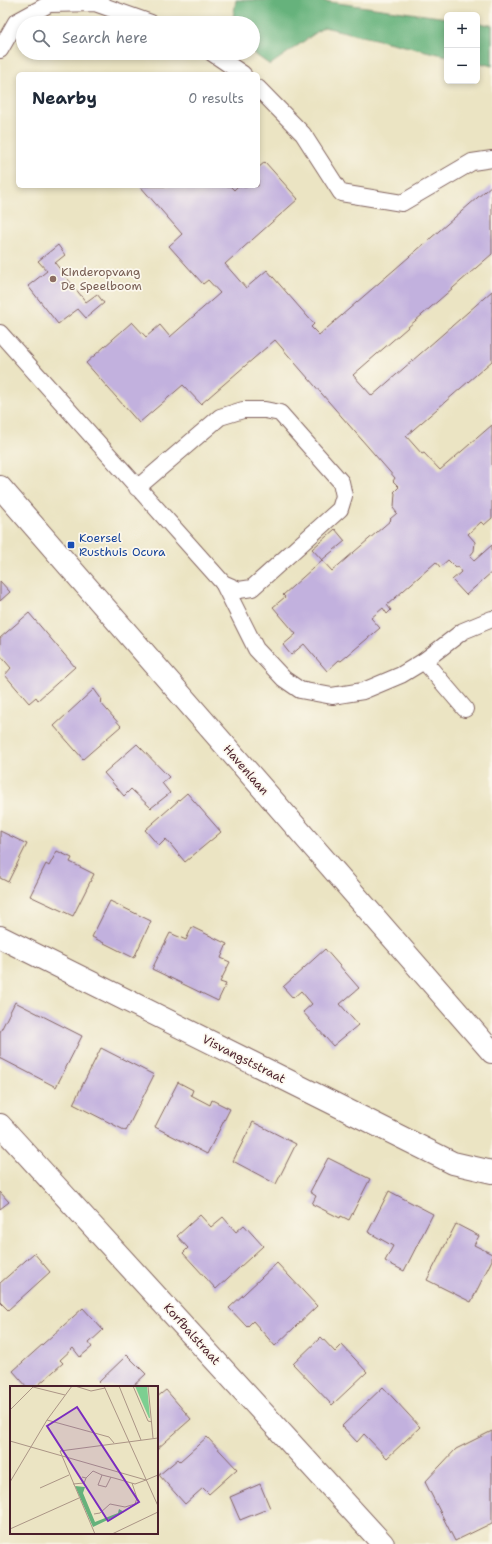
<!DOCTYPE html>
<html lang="en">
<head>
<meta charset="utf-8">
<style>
	body { margin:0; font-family:"Shantell Sans",sans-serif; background:#f2f2f3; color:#1f2937 }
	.controls { position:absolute; right:12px; top:12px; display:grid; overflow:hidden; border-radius:6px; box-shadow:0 2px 6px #0003 }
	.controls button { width:36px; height:36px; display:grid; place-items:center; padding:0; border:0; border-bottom:1px solid #e0e1e3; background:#fff; color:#1f2937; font:20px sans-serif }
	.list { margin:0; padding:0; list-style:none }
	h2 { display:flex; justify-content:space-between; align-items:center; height:52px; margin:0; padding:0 16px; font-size:17px }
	h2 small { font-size:13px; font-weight:400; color:#747a83 }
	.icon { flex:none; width:22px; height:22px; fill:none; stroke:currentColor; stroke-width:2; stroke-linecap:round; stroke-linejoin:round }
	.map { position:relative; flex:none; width:492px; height:1544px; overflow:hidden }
	.search { position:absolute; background:#fff; box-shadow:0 2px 6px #0003; left:16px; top:16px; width:244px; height:44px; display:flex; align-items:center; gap:10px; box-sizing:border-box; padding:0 14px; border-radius:22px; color:#747a83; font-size:15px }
	.panel { position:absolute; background:#fff; box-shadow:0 2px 6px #0003; left:16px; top:72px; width:244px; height:116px; border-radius:6px }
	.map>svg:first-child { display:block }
	.forest { fill:#66b27b; stroke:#586853 }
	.building { fill:#c2b1de }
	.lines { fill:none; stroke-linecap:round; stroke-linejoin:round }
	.lane-casing { stroke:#826460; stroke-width:18 }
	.street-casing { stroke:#826460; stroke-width:24 }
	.lane { stroke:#fff; stroke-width:16 }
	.street { stroke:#fff; stroke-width:22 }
	.education-dot { fill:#8d6e63; stroke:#fbf7ec; stroke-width:1.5 }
	.transit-dot { fill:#1a4fb4; stroke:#fbf7ec; stroke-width:1.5 }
	.labels { text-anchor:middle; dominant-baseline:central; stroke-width:3.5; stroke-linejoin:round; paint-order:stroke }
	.education-label { font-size:12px; fill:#785e54; stroke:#fbf7ec; text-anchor:start }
	.transit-label { font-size:12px; fill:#164399; stroke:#fbf7ec; text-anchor:start }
	.street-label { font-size:12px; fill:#4a1f2b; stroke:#fbf7ec }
	.inset-road { fill:none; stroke:#ab9586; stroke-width:1 }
	.view { fill:#7b2cbf; fill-opacity:0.15; stroke:#7b2cbf; stroke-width:2 }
	.inset-edge { fill:none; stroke:#4a1f2b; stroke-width:2 }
</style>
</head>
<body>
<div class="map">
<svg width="492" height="1544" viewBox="0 0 492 1544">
	<rect width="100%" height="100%" fill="#fbf7ec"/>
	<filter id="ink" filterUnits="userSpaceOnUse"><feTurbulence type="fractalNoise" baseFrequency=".025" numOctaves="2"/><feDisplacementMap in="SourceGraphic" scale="8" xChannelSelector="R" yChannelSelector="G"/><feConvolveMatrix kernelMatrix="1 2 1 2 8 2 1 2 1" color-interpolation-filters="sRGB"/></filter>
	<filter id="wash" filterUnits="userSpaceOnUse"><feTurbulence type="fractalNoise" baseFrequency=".012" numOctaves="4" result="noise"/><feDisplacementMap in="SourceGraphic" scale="16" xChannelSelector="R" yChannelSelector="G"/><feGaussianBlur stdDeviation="0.9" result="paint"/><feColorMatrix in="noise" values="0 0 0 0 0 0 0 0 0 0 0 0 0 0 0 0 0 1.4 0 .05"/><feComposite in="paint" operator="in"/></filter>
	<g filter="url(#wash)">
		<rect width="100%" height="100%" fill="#ebe4c3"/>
		<!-- forest -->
		<g class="forest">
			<polygon points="236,0 316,0 447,18 447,56 324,27 270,65 253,53 253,23 232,23"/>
			<polygon points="477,23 492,25 492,66 477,62"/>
		</g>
		<g id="blocks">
			<!-- building -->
			<g class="building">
				<polygon points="265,162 298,199 225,264 246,288 267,270 314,324 311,327 319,335 492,185 492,254 353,375 372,396 492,291 492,361 406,436 422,454 424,453 440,470 492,425 492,518 484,525 481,522 468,534 475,542 474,551 470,556 474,561 492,545 492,572 466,595 452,580 461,572 458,567 456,568 448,560 440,567 436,562 387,605 391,610 387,614 383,608 371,618 380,628 341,661 339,660 327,671 304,644 291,655 283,645 296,634 273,607 285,597 283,595 322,560 332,571 391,520 390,519 397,513 393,508 394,507 395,493 394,492 399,487 393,481 395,478 275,340 201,404 183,385 139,423 86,363 132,322 146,337 160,325 170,337 220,293 208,280 203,284 169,246 182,234 140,186 230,186 234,190 238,186 258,186 258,168"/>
				<polygon points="58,245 65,255 55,263 86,302 97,294 104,303 86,318 78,309 58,324 28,286 47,271 38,261"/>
				<polygon points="335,529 345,541 322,560 312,549"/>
				<polygon points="0,581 10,592 0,601"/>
				<polygon points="29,613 75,667 38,700 36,697 29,703 5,675 11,668 0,655 0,638"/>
				<polygon points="94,689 102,700 100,702 121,726 83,759 54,726"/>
				<polygon points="137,744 169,777 162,783 170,793 151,808 131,789 124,796 104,773"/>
				<polygon points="187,793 221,832 185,862 166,839 159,846 145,830"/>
				<polygon points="0,831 27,844 8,882 0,878"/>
				<polygon points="57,851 72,858 70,862 94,874 73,916 30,896 46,864 49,866"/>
				<polygon points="110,901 151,921 134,958 92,937"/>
				<polygon points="192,927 227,944 221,958 230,962 220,982 226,984 218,1001 152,969 170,933 186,940"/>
				<polygon points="325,949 359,988 340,1004 358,1025 333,1046 303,1012 312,1004 301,991 293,998 283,987"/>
				<polygon points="15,1002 82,1036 56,1087 0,1058 0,1032"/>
				<polygon points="101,1048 154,1075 126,1131 73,1104"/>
				<polygon points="178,1082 193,1090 191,1095 210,1105 212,1100 230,1109 207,1154 155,1127"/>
				<polygon points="253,1122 296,1144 276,1184 233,1161"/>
				<polygon points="328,1158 370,1179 349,1220 341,1216 340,1218 312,1204 316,1196 310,1192"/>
				<polygon points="389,1191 433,1214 404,1271 385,1261 393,1246 368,1232"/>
				<polygon points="0,1192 9,1202 0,1209"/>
				<polygon points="200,1215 211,1227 223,1217 236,1232 244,1225 263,1246 216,1289 183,1253 188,1248 177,1236"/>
				<polygon points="456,1224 479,1236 474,1245 492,1254 492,1260 471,1302 427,1280"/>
				<polygon points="34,1253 50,1272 8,1310 0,1302 0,1283"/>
				<polygon points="277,1263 317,1306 275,1346 253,1321 247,1327 229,1308"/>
				<polygon points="83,1308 103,1330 89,1343 92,1347 80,1357 73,1348 60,1360 63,1363 36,1387 27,1387 13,1371"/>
				<polygon points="321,1337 335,1352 342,1345 367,1372 332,1405 293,1364"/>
				<polygon points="127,1355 146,1374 132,1387 104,1387 99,1382"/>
				<polygon points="383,1387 420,1427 387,1458 364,1434 357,1442 342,1426"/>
				<polygon points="166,1390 191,1419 157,1449 157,1397"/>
				<polygon points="492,1431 492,1523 455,1541 425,1482 456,1449"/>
				<polygon points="207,1437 237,1469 209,1494 203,1488 185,1504 159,1475 178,1459 180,1461"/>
				<polygon points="260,1484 270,1508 240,1520 230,1497"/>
			</g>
		</g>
	</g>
	<g filter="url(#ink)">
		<use href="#blocks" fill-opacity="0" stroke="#826460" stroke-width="1"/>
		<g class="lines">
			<defs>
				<g id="lane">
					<polyline points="0,50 16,22 49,4 95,3 151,23"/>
					<polyline points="212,53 243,74"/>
					<polyline points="258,88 303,134 341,193 402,203 472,162 492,159"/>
					<polyline points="0,333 223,583 239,590 252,588 340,509 344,496 341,482 280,413 265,410 243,410 220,417 137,488"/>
					<polyline points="223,583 256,649 284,679 300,690 332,696 363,691 401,675 424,661 465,709"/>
					<polyline points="424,661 463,631 492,619"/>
				</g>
				<g id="street">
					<polyline points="0,487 492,1052"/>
					<polyline points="0,937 453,1163 492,1172"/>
					<polyline points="0,1125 383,1544"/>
				</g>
			</defs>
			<!-- lane casing -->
			<use href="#lane" class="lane-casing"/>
			<!-- street casing -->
			<use href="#street" class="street-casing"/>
			<!-- lane -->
			<use href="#lane" class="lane"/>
			<!-- street -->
			<use href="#street" class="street"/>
		</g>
	</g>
	<!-- markers -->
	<circle class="education-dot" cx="53" cy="279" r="4"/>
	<rect class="transit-dot" x="67" y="541" width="8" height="8" rx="2"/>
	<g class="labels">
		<!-- education labels -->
		<g class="education-label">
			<text x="61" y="272">Kinderopvang<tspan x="61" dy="14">De Speelboom</tspan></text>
		</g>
		<!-- transit labels -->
		<g class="transit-label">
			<text x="79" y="538">Koersel<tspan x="79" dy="14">Rusthuis Ocura</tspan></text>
		</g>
		<!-- street labels -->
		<g class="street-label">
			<text transform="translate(246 770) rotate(49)">Havenlaan</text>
			<text transform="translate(244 1059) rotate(27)">Visvangststraat</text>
			<text transform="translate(192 1334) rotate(48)">Korfbalstraat</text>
		</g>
	</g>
	<!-- overview -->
	<g transform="translate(10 1386)">
		<rect width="148" height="148" fill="#ebe4c3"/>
		<path d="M125,0h12l3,32h-1z" fill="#7dcf91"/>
		<path d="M65,100l10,1 -2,6 12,29 23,-9 1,-4 5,3 -31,15z" fill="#66b27b"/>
		<path class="inset-road" d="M65,0l16,5 14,-3M94,0l54,120M109,0l22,54M123,0l15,35 4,1M138,0l5,52M23,1l32,8M0,24l24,-24M37,34l62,17 5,6M0,55l136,39 12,-5M72,91l4,1 7,-7 9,4M101,91l-5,10 -8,-2 4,-10 12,3 21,6 11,-4M0,96l37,-62 25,-34M63,98l11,-1 2,-5M30,102l29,-13M84,128l6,-1 10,-9 15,3 10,-3 2,-6 -5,-15M0,143l69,-31M85,148l-35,-83 98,-13M102,148l46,-22"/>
		<path class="view" d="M67,21l62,95 -31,19 -61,-95z"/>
		<rect width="148" height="148" class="inset-edge"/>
	</g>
</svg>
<div class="controls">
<button>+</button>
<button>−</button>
</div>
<div class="search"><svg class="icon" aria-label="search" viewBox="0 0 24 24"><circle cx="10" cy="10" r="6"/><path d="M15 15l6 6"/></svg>Search here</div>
<section class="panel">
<h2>Nearby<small>0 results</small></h2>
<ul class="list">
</ul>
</section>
</div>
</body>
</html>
